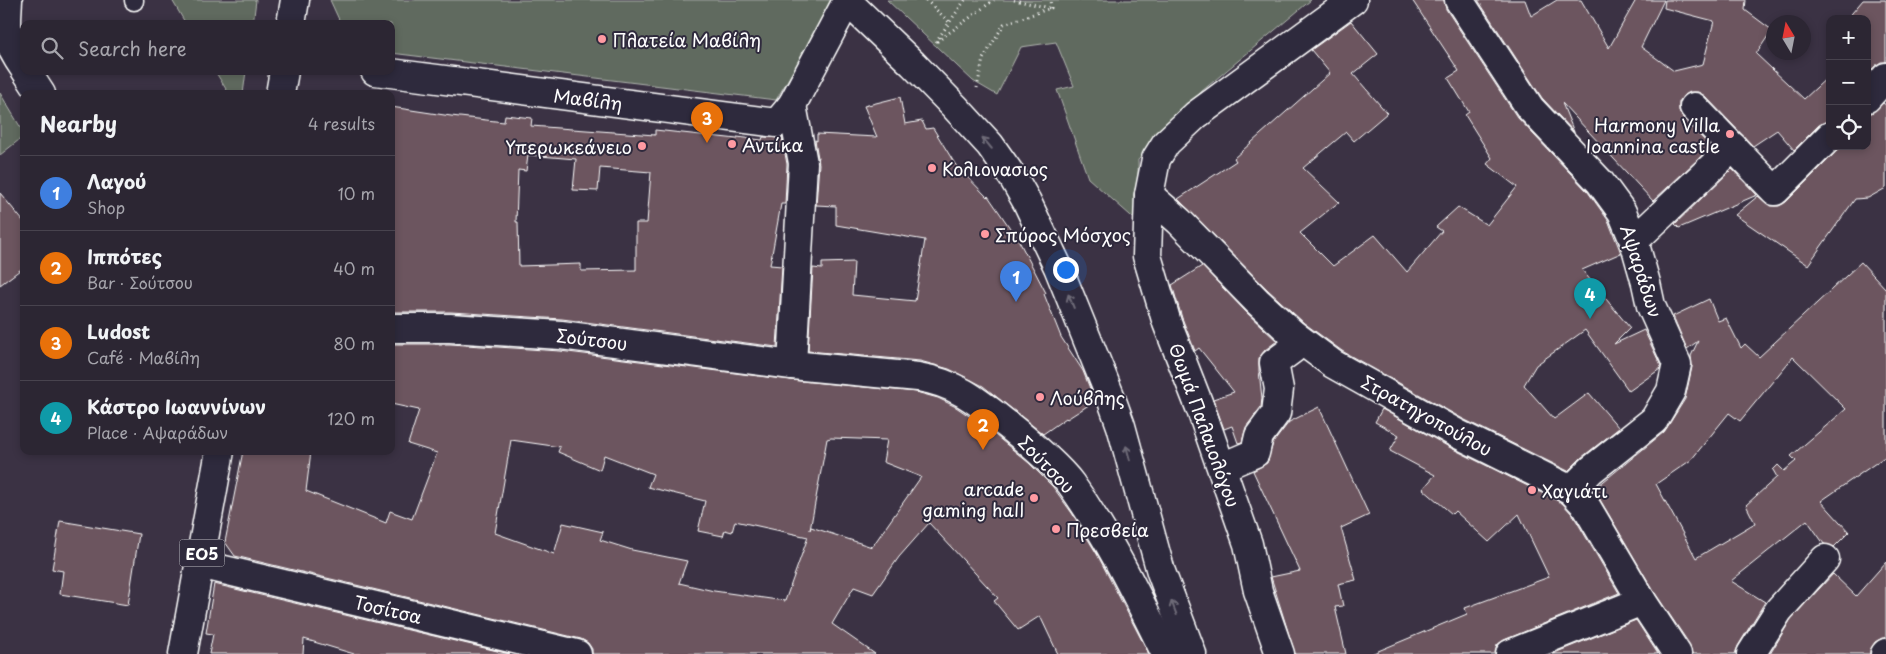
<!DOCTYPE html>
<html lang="en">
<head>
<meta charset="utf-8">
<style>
	body { margin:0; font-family:"Playpen Sans",sans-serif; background:#38323f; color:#f1f3f6 }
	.controls { position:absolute; right:15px; top:15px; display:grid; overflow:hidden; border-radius:10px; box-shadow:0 2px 8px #0003 }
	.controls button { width:45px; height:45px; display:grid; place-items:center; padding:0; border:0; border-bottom:1px solid #48434e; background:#2c2633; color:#f1f3f6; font:25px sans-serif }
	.compass { position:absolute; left:1766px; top:15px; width:45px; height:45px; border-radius:50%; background:#2c2633; box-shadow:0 2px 8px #0003; rotate:350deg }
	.you { position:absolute; left:1065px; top:269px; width:18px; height:18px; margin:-12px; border:4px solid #fff; border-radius:50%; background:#1a73e8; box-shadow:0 0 0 8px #1a73e833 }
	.badge { display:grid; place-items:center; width:32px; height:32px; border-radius:50%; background:#ea580c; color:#fff; font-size:16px; font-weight:700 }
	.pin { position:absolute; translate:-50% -41px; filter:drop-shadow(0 1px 2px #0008) }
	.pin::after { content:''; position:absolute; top:26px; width:18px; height:15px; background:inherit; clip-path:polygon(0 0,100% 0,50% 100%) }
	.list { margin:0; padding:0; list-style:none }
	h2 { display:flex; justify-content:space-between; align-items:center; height:65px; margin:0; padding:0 20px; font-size:21px }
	h2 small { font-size:16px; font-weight:400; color:#a6a5ac }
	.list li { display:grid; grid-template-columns:32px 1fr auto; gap:15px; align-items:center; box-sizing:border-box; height:75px; padding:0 20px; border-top:1px solid #48434e }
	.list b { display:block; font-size:19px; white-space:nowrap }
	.list p { margin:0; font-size:16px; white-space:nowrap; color:#a6a5ac }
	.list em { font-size:16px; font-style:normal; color:#a6a5ac }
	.icon { flex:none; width:28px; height:28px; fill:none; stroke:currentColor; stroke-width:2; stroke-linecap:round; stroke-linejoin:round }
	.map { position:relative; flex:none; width:1886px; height:654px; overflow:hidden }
	.search { position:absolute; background:#2c2633; box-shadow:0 2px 8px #0003; left:20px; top:20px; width:375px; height:55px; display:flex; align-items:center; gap:12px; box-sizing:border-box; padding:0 18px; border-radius:10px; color:#a6a5ac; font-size:19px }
	.panel { position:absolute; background:#2c2633; box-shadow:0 2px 8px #0003; left:20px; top:90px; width:375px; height:365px; border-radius:10px }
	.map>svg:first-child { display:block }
	.green { fill:#616b5f; stroke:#b0b5af }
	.building { fill:#6c545e; stroke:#fff; fill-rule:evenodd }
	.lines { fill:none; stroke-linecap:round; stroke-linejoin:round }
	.lane-casing { stroke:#fff; stroke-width:21 }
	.street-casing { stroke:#fff; stroke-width:31 }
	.primary-casing { stroke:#fff; stroke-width:31 }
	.path { stroke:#fff; stroke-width:3; stroke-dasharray:1 4; stroke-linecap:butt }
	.lane { stroke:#2f2a3d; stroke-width:18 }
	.street { stroke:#2f2a3d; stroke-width:28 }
	.primary { stroke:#2f2a3d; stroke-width:28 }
	.oneway { stroke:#6d6a77 }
	.poi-dot { fill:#ff9aa2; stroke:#2f2a3d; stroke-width:2 }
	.labels { text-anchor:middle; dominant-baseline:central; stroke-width:4; stroke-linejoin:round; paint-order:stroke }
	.shield { fill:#2f2a3d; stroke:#c1bfc5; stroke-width:1 }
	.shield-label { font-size:16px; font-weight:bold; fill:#fff }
	.poi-label { font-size:18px; fill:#fff; stroke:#2f2a3d; text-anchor:start }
	.street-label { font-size:18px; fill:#fff; stroke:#2f2a3d }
</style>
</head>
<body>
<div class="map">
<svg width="1886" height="654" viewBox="0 0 1886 654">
	<rect width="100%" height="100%" fill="#3b3244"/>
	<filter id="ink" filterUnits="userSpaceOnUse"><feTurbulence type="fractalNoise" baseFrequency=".02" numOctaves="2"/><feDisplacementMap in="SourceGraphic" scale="10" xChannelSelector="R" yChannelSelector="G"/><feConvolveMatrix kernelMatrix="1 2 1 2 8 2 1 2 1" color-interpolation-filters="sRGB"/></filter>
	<g filter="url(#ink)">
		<!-- green -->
		<g class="green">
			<polygon points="172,0 256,0 253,24 186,24"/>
			<polygon points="330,0 848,0 827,13 776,100 391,53 391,24 341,24"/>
			<polygon points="887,0 1311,0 1202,91 1138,160 1139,223 1088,178 1057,90 1074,86 1056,42 1021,47 997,95 973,81"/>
			<polygon points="215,71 246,71 243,94 229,94"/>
			<polygon points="0,93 24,133 24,136 0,155"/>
		</g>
		<!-- building -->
		<g class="building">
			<polygon points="1412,0 1444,0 1446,9 1517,117 1588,192 1608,220 1621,253 1582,270 1630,328 1614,344 1644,330 1661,366 1660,369 1629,391 1585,330 1536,365 1524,385 1554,419 1589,393 1619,428 1581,458 1568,471 1463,419 1342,351 1304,323 1268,290 1178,199 1236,161 1234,158 1330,73 1311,50 1351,21 1378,54 1353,74 1387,113 1354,141 1346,132 1303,168 1339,202 1300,233 1333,266 1375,235 1407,272 1442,231 1436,227 1458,207 1487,225 1517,187 1487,164 1492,158 1465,115 1469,112 1448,78 1459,71"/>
			<polygon points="1478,0 1525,0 1531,16 1557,0 1581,0 1609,48 1636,0 1664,0 1641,47 1674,71 1703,64 1714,21 1664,8 1665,0 1746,0 1745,10 1772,30 1756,54 1804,99 1830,75 1830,121 1819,125 1794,150 1777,130 1753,146 1705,96 1698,92 1690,92 1683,96 1679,102 1679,111 1683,118 1711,147 1653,201 1562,103 1574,132 1542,98"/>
			<polygon points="1863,0 1886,0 1886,62 1881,62 1875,66 1867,74 1867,19 1847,19"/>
			<polygon points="900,97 905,124 922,121 926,129 933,128 955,164 987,197 988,196 1019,241 1046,293 1044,294 1061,337 1083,371 1095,401 1067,419 1066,418 1043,434 983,386 949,369 920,361 808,351 813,268 822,269 822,263 854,262 852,295 915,301 925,240 836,225 836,206 816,205 819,164 815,140 817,141 817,134 877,137 864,106"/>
			<polygon points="1883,103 1886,105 1886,188 1868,198 1855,199 1808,265 1735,215 1758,196 1770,206 1779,206 1786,202 1842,146 1867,146 1867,113 1872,113"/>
			<path d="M391,107l60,9 53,6 1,-7 27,3 -1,8 124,9v-5l82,9v-2l25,3 1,-3 19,1 5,26 -2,40h-4l-11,61 12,1 -5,81 -215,-28 -111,-7h-60zM528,155l48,4 -3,31 25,1 2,-23 51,4 -4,51h-11v47l-55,1v-7l-62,2 -1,-44h-2l2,-52 8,1z"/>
			<polygon points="1732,169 1757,195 1679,228 1675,224"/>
			<polygon points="0,193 24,222 24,267 0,285"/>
			<path d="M1861,262l25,27v167l-65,45 28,31 -15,15 -10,-3 -17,-24 -76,61 34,21 -27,44 -3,8h-43l-2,-9 -35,-52 -56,-95 -6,-8 71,-58 21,-33 7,-32 -1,-11 7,-15 -11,8 -14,-33 36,-17 9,22 8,-3 15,30 4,-4 14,13zM1793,357l53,52 -55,47 5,5 -12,10 -6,-6 -5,5 4,7 -31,28 9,18 -59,35 -40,-74 35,-24 38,-47 11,8z"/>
			<polygon points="1202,266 1246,312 1277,341 1265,350 1259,358 1259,371 1262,398 1261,407 1246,427 1242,442 1238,443 1232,426 1224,429 1213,399 1234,392 1199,348 1195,351 1182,318 1172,285"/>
			<path d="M391,344h59l110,7 230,29 126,12 22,6 18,9 28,19 45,37 24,24 19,26 25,41 52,100h-91l-18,-38 -22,14 -24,-29 4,-3 -69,-75 -30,34 -26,37 -19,-7 -22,37 43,30h-283v-5l-4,-6 -7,-4 -346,-83 -10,-14 18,-91h68l-5,40 80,32 4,-12 22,8 25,-66 -29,-9 11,-34 -28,-6zM831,438l56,2 -4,22 38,15 -49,70 -61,-20 -1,3 17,-91zM511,440l49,7 -2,5 42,18 4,-15 49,19 -5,13 57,14 -7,30 25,5 2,-6 7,2 3,-11 73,16 -23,64 -71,-10 -35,-8 8,-22 -55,-11 -32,-10 3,-8 -40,-9 -9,31 -59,-21z"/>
			<polygon points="1319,407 1369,515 1341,528 1356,580 1338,584 1343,606 1335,607 1346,654 1295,654 1271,577 1300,571 1253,471 1267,463 1273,443 1289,422"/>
			<polygon points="1382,409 1449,447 1562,503 1573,515 1619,593 1504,640 1497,645 1495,654 1371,654 1467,614 1465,608 1549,577 1519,514 1489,542 1455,511 1452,514 1423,489 1435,475 1390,451 1399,435 1375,422"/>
			<polygon points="60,521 139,534 128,605 60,594 63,571 52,569"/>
			<polygon points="1886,562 1886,638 1882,638 1875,642 1870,650 1870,654 1770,654 1791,619 1833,574 1856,596"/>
			<polygon points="214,584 510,654 354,654 304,639 303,654 209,654 213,634 206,633"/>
			<polygon points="1636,620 1658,654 1552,654"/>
		</g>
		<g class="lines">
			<defs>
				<polyline id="lane" points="134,1 134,0"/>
				<g id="street">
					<polyline points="1459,0 1530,108 1600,182 1622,212 1634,241 1646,283 1651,306 1677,364 1671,391 1654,420 1591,470 1571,490"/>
					<polyline points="375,71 777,123 792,105 847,1"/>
					<polyline points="1867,98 1886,77"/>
					<polyline points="1694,107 1775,191 1830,136"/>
					<polyline points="1149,195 1179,221 1257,301 1294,335 1333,364 1456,433 1571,490 1586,506 1642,601 1677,654"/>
					<polyline points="1634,241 1733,147"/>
					<path d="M391,328h59l111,7 231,30 126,12c37,6 57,22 86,45 20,16 52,42 67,62 38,53 66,112 95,170"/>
					<polyline points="792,365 803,163 792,105"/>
					<polyline points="1222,467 1255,453 1259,436 1276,413 1279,389 1274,363 1293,349 1294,335"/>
					<polyline points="199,564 577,654"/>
					<polyline points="1280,654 1258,591 1248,544 1201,410 1167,323 1147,256 1149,195 1156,159 1166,143 1196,115 1353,0"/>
					<polyline points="1510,654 1642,601"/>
					<polyline points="1751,654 1779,610 1825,559"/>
					<polyline points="1885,654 1886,653"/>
				</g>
				<g id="primary">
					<path d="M8,0c-2,34 -4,39 16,68"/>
					<polyline points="846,0 913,64 955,107 990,145 1014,179 1027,202 1058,267 1111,398 1121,426 1161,572 1192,654"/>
					<polyline points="291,24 295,0"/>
					<polyline points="26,71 41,94"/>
					<polyline points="280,94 284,71"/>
					<polyline points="183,654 220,451"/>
				</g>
			</defs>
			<!-- lane casing -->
			<use href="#lane" class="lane-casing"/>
			<!-- street casing -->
			<use href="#street" class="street-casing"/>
			<!-- primary casing -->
			<use href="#primary" class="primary-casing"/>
			<!-- path -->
			<g class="path">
				<polyline points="926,0 949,22"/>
				<polyline points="965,0 935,43 994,0"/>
				<polyline points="1014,0 1050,8"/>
				<polyline points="977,88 983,59 1004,24 1051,8 1050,0"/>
			</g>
			<!-- lane -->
			<use href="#lane" class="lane"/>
			<!-- street -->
			<use href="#street" class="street"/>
			<!-- primary -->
			<use href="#primary" class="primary"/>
		</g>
		<!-- one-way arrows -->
		<defs><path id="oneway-shaft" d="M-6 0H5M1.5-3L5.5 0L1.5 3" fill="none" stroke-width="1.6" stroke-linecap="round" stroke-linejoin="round" transform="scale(1.25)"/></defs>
		<g class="oneway">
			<use href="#oneway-shaft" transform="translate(987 143) rotate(-130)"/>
			<use href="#oneway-shaft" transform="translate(1071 301) rotate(-112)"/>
			<use href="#oneway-shaft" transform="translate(1128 453) rotate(-105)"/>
			<use href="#oneway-shaft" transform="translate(1174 608) rotate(-111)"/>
		</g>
	</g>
	<!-- markers -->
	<g class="poi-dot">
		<circle cx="602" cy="39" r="5"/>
		<circle cx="1730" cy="134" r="5"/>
		<circle cx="732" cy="144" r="5"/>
		<circle cx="642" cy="146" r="5"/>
		<circle cx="932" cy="168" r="5"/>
		<circle cx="985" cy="234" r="5"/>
		<circle cx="1040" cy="397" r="5"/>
		<circle cx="1532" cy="490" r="5"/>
		<circle cx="1034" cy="498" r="5"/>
		<circle cx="1056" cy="529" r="5"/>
	</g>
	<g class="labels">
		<!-- shield labels -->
		<rect class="shield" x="179.5" y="539.5" width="45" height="27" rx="4"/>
		<g class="shield-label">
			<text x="202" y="553">ΕΟ5</text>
		</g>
		<!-- poi labels -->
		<g class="poi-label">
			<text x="612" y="39">Πλατεία Μαβίλη</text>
			<text x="1720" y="124" text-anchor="end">Harmony Villa<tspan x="1720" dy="21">Ioannina castle</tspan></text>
			<text x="742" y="144">Αντίκα</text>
			<text x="632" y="146" text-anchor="end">Υπερωκεάνειο</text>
			<text x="942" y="168">Κολιονασιος</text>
			<text x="995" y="234">Σπύρος Μόσχος</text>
			<text x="1050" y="397">Λούβλης</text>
			<text x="1024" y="488" text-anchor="end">arcade<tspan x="1024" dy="21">gaming hall</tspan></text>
			<text x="1542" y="490">Χαγιάτι</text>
			<text x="1066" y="529">Πρεσβεία</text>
		</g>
		<!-- street labels -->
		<g class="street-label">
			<text transform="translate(588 99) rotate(7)">Μαβίλη</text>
			<text transform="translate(1642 271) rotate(72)">Αψαράδων</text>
			<text transform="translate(592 339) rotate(7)">Σούτσου</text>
			<text transform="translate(1427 415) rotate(29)">Στρατηγοπούλου</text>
			<text transform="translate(1205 425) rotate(70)">Θωμά Παλαιολόγου</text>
			<text transform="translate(1047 464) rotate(46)">Σούτσου</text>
			<text transform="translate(388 609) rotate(13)">Τοσίτσα</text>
		</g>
	</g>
</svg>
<div class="controls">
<button>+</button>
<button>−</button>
<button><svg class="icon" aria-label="locate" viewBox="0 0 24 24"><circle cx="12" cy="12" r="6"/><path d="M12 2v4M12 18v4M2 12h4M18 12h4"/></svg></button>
</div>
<svg class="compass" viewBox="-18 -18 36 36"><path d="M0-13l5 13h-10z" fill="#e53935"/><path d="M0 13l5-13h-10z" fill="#a6a5ac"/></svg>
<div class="you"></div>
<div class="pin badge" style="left:1016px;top:302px;background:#3f7fe0">1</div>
<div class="pin badge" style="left:983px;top:450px;background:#e8710a">2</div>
<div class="pin badge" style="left:707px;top:143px;background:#e8710a">3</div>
<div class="pin badge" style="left:1590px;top:319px;background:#0f9aa8">4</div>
<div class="search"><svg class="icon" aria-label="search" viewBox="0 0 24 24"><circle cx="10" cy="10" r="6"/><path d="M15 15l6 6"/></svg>Search here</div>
<section class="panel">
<h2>Nearby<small>4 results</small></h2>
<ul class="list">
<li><span class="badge" style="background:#3f7fe0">1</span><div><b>Λαγού</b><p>Shop</p></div><em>10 m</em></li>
<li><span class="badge" style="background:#e8710a">2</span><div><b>Ιππότες</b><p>Bar · Σούτσου</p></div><em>40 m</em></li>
<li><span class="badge" style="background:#e8710a">3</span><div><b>Ludost</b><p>Café · Μαβίλη</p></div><em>80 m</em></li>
<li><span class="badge" style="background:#0f9aa8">4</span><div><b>Κάστρο Ιωαννίνων</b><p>Place · Αψαράδων</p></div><em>120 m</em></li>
</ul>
</section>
</div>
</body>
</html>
